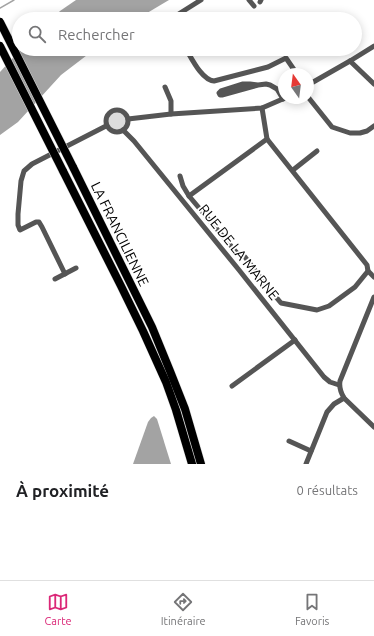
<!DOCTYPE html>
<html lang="fr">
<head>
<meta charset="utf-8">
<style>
	body { margin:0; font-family:Ubuntu,sans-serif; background:#f6f6f6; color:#202124 }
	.compass { position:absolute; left:278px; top:68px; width:36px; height:36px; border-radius:50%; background:#fff; box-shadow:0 2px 10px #0003; rotate:346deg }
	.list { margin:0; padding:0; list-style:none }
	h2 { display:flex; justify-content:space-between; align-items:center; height:52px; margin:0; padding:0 16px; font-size:17px }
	h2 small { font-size:13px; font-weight:400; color:#757577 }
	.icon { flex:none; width:22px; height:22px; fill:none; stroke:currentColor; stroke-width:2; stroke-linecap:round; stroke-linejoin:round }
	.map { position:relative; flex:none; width:374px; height:464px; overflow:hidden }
	.search { position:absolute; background:#fff; box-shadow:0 2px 10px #0003; left:12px; right:12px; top:12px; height:44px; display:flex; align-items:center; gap:10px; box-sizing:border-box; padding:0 14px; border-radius:22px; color:#757577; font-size:15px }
	.sheet { height:116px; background:#fff }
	nav { display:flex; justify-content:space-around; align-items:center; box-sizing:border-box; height:56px; border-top:1px solid #e0e0e0; background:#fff; font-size:11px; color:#757577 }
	nav a { display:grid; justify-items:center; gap:2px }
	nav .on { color:#db2777 }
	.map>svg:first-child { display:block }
	.green { fill:#dcdcdc }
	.water { fill:#a3a3a3 }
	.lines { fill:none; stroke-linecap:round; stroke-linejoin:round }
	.stream { stroke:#a3a3a3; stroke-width:1.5 }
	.highway-casing { stroke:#dbdbdb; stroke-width:9 }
	.minor { stroke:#555; stroke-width:5 }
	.highway { stroke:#000; stroke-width:8 }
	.highway-bridge-casing { stroke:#dbdbdb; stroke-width:9; stroke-linecap:butt }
	.highway-bridge { stroke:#000; stroke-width:8 }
	.labels { text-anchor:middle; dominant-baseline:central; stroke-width:3.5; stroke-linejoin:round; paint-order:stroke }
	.street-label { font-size:14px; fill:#000; stroke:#fff }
</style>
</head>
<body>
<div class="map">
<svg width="374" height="464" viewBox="0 0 374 464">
	<rect width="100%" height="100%" fill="#fff"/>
	<!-- green -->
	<circle class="green" cx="117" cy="121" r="9"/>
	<!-- water -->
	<g class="water">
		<polygon points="76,0 169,0 137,19 52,19 60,11"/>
		<polygon points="21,49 95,49 61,75 18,122 0,135 0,72"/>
		<polygon points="154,416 157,419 171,464 133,464 148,422 151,418"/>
	</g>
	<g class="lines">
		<!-- stream -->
		<polyline class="stream" points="0,8 14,0"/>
		<defs>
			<g id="highway">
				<polyline points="73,167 152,327 170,371 185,409 201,464"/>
				<polyline points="63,171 121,286 143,331 166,382 176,410 192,464"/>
			</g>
		</defs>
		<!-- highway casing -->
		<use href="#highway" class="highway-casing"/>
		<!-- minor -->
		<g class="minor">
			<polyline points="249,0 254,6"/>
			<polyline points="260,2 261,0"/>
			<polyline points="173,19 177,15 201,0"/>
			<path d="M186,49c6,10 16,31 28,32l54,-14 18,-9 11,16"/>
			<polyline points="189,54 195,49"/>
			<polyline points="350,61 374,84"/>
			<polyline points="258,85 222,95 220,95 219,93 221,91 243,84 250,84 258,85 266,84 270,85 277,89 283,99"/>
			<polyline points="308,85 350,61 374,46"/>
			<polyline points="165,87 171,101 171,114"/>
			<polyline points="308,97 332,127 350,133 360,133 367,131 374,126"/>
			<circle cx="117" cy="121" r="11"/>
			<polyline points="128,119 171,114 262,108 285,98"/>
			<polyline points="123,130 134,141 239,270 324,377 330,382 339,385"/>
			<polyline points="293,170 317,151"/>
			<polyline points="180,176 183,186 189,196 237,253 245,257 266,285 281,303 317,310 329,306 355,287 368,271 367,265 267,139"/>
			<polyline points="189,196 267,139 262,108"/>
			<polyline points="368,271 374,277"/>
			<polyline points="65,274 42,227 39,222 36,222 20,230 18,225 18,214 21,181 24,171 32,164 106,126"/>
			<polyline points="55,279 76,268"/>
			<path d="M374,297l-34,84c-1,6 1,12 4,17l30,29"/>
			<polyline points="232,386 295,340"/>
			<polyline points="289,441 311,451"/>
			<polyline points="306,464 327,412 334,404 344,398"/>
		</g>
		<!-- highway -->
		<use href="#highway" class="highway"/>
		<defs>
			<g id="highway-bridge">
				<polyline points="0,22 73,167"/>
				<polyline points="0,46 63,171"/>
			</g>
		</defs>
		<!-- highway-bridge casing -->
		<use href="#highway-bridge" class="highway-bridge-casing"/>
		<!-- highway-bridge -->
		<use href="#highway-bridge" class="highway-bridge"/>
	</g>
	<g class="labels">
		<!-- street labels -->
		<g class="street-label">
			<text transform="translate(120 234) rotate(64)">LA FRANCILIENNE</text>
			<text transform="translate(239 252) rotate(51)">RUE DE LA MARNE</text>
		</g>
	</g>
</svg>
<svg class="compass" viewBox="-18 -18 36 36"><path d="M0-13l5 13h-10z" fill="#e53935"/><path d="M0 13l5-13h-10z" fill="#757577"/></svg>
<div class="search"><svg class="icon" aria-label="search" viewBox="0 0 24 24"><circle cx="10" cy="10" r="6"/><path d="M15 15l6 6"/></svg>Rechercher</div>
</div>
<section class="sheet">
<h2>À proximité<small>0 résultats</small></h2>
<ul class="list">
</ul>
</section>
<nav>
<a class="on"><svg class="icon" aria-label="map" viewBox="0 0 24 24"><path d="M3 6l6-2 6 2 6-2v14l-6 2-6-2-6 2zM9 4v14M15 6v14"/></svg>Carte</a>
<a><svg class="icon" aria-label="directions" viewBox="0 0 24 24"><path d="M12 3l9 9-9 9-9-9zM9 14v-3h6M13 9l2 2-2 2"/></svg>Itinéraire</a>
<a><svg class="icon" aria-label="saved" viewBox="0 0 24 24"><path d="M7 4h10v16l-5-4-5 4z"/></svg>Favoris</a>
</nav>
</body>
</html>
